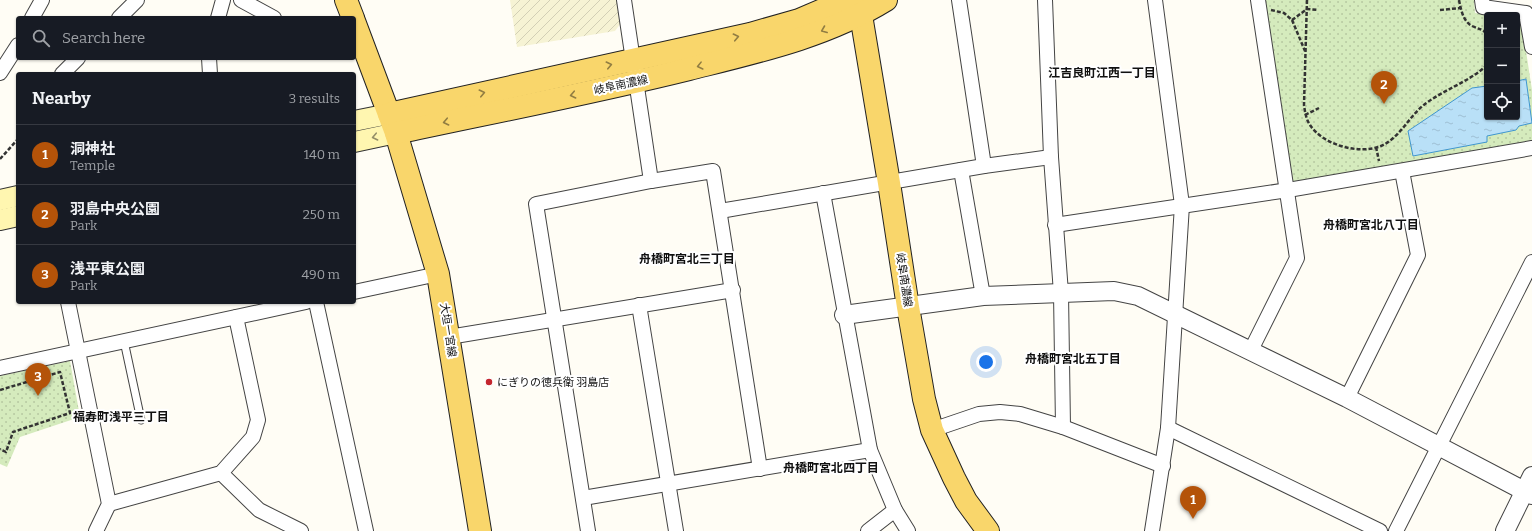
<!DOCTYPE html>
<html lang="en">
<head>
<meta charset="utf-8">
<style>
	body { margin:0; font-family:Bitter,"Noto Sans JP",serif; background:#242831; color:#f1f3f6 }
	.controls { position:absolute; right:12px; top:12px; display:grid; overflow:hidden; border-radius:4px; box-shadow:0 1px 3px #0004 }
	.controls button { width:36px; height:36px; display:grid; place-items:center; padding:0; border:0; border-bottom:1px solid #363941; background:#171b24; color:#f1f3f6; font:20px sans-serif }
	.you { position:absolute; left:986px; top:362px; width:14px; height:14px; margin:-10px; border:3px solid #fff; border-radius:50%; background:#1a73e8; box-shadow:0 0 0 6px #1a73e833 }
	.badge { display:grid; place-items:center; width:26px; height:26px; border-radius:50%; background:#b45309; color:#fff; font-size:13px; font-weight:700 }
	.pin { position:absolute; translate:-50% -33px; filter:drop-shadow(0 1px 2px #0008) }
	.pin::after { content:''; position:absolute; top:21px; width:14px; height:12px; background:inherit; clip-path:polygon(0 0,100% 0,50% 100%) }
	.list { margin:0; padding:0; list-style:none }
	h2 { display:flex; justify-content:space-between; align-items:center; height:52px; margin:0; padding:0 16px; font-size:17px }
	h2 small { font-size:13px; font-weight:400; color:#9ea1a6 }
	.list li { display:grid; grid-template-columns:26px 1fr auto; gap:12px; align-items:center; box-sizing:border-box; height:60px; padding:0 16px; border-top:1px solid #363941 }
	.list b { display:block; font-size:15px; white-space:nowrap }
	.list p { margin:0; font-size:13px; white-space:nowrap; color:#9ea1a6 }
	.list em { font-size:13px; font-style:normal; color:#9ea1a6 }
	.icon { flex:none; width:22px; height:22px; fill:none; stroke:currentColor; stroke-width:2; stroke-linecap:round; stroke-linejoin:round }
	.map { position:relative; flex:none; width:1532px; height:531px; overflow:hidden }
	.search { position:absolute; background:#171b24; box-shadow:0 1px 3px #0004; left:16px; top:16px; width:340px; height:44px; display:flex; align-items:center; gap:10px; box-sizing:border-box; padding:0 14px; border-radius:4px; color:#9ea1a6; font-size:15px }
	.panel { position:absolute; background:#171b24; box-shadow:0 1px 3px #0004; left:16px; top:72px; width:340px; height:232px; border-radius:4px }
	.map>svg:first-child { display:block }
	.farmland { fill:url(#farmland-furrows) }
	.park { fill:url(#park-dots) }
	.water { fill:url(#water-ripples); stroke:#3f96cf }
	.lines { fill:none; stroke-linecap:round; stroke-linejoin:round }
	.service-casing { stroke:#444; stroke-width:9 }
	.minor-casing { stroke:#444; stroke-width:16 }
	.tertiary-casing { stroke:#444; stroke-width:20 }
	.secondary-casing { stroke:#333; stroke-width:22 }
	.primary-casing { stroke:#222; stroke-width:24 }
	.path { stroke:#333; stroke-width:2.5; stroke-dasharray:4 2; stroke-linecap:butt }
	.service { stroke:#fff; stroke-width:7 }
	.minor { stroke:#fff; stroke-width:14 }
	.tertiary { stroke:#fff; stroke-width:18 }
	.secondary { stroke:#fff6b0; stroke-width:20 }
	.primary { stroke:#f9d66b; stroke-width:22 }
	.oneway { stroke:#917d42 }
	.oneway2 { stroke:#948f68 }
	.poi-dot { fill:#c4262e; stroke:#fff; stroke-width:1.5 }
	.labels { text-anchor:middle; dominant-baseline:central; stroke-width:4; stroke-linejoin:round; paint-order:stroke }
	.street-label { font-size:11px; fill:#111; stroke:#fff }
	.poi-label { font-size:11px; fill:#111; stroke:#fff; text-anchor:start }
	.neighbourhood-label { font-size:12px; font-weight:bold; fill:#111; stroke:#fff }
</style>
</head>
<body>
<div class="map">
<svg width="1532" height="531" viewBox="0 0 1532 531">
	<defs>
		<pattern id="farmland-furrows" width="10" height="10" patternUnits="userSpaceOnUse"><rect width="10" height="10" fill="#f6f3d4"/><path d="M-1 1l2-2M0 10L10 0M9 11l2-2" fill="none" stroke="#d2cfb5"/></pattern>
		<pattern id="park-dots" width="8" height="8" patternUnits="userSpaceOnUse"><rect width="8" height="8" fill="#d5ebbd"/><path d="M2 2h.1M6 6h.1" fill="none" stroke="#b6c8a1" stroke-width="1.8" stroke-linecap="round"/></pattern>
		<pattern id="water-ripples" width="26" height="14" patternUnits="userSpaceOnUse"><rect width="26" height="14" fill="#b9e0f7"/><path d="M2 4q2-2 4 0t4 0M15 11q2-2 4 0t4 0" fill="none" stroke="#9ebfd3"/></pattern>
	</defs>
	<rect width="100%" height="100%" fill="#fffdf5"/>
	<!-- farmland -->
	<polygon class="farmland" points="510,0 617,0 621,23 615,31 517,47"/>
	<!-- park -->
	<g class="park">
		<polygon points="1264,0 1474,0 1475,13 1492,15 1487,15 1487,117 1517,117 1517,18 1521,19 1532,90 1532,142 1292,184"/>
		<polygon points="70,361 80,417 20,437 7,467 0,464 0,376"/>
	</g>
	<!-- water -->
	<polygon class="water" points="1526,79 1532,123 1519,126 1516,130 1487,136 1487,142 1413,156 1408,131 1472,88 1487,86 1487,117 1517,117 1517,81"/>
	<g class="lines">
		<defs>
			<polyline id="service" points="124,341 141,420"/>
			<g id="minor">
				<polyline points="241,0 274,18"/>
				<polyline points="624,0 651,181"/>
				<polyline points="959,0 984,166"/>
				<polyline points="1045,0 1051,157 1061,293 1063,427"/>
				<polyline points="1482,0 1483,7 1526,13 1532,47"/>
				<polyline points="32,18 42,0"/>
				<polyline points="119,18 137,0"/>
				<polyline points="218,18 223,0"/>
				<polyline points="209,58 210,74"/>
				<polyline points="0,73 18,45"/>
				<polyline points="62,74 78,58"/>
				<polyline points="961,170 983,296"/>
				<polyline points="823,193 870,450 895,510 908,531"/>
				<polyline points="720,211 984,166 1051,157"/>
				<polyline points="1055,225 1288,190 1532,148"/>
				<polyline points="354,292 438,274"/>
				<polyline points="68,302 109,504 96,531"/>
				<polyline points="316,302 366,531"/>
				<polyline points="639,305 676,531"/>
				<polyline points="449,337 733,290"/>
				<polyline points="1251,350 1297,258 1258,0"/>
				<polyline points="0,368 306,302"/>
				<polyline points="1347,398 1418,255 1402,171"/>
				<polyline points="1168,428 1380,531"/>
				<polyline points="932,430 979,414 1000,412 1020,414 1063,427 1163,466"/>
				<polyline points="221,473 259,510 301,531"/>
				<polyline points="583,498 870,450"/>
				<polyline points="109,504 221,473 253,437 258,420 236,317"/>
				<polyline points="588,531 536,204 651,181 713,171 760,469"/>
				<polyline points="868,531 895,510"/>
				<polyline points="1152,531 1168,428 1182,205 1155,0"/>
				<polyline points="1396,531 1532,262"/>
			</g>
			<g id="tertiary">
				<polyline points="844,315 983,296 1114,291 1138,296 1347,398 1532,495"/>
				<polyline points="1505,531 1532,476"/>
			</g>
			<g id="secondary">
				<polyline points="354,121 389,114"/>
				<polyline points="354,142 396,133"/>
				<polyline points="0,200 18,196"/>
				<polyline points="0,220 18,216"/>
			</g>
			<g id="primary">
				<polyline points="346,0 353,18"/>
				<polyline points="851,0 861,15 889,183 908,307 924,399 932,430 954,478 966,501 988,531"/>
				<polyline points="354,21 396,133 438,274 480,531"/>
				<polyline points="389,114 750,34 799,20 846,0"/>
				<path d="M396,133c98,-21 196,-40 293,-64 68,-17 137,-32 197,-69"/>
			</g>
		</defs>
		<!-- service casing -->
		<use href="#service" class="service-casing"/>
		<!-- minor casing -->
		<use href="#minor" class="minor-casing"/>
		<!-- tertiary casing -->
		<use href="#tertiary" class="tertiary-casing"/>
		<!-- secondary casing -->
		<use href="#secondary" class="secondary-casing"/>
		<!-- primary casing -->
		<use href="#primary" class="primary-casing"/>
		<!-- path -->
		<g class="path">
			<path d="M1307,0l-3,105c1,7 2,14 6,20 13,20 49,30 71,21 19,-8 28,-30 44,-42 20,-15 44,-22 62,-39"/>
			<path d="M1459,0c2,10 4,21 13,26 6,3 11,3 15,8"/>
			<polyline points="1271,10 1284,13 1292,20 1305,51"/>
			<polyline points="1440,10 1461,8"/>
			<polyline points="1292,20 1307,9 1318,10"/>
			<polyline points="1305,115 1319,108"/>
			<polyline points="1376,147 1379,161"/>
			<polyline points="0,159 18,139"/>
			<polyline points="0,390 60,372 70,413 13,432 6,452 0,449"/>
		</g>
		<!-- service -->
		<use href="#service" class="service"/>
		<!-- minor -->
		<use href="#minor" class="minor"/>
		<!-- tertiary -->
		<use href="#tertiary" class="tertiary"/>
		<!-- secondary -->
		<use href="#secondary" class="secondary"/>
		<!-- primary -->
		<use href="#primary" class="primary"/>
	</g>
	<!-- one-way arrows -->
	<defs><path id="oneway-chevron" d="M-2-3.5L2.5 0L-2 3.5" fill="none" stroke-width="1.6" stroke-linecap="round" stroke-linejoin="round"/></defs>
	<g class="oneway">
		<use href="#oneway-chevron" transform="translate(824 30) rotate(158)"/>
		<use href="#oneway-chevron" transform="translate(736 37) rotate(-12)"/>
		<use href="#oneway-chevron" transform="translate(609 65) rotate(-13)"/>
		<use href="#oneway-chevron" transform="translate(700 66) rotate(166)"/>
		<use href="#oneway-chevron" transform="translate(482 93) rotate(-13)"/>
		<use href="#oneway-chevron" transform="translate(573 95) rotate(168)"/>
		<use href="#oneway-chevron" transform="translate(446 122) rotate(168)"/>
	</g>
	<use class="oneway2" href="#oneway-chevron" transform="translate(375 137) rotate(168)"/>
	<!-- markers -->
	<circle class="poi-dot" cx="489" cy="382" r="4"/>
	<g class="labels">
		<!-- street labels -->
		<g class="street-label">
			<text transform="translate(621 85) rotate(-12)">岐阜南濃線</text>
			<text transform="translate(904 280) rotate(81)">岐阜南濃線</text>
			<text transform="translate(448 330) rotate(81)">大垣一宮線</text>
		</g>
		<!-- poi labels -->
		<g class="poi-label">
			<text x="497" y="382">にぎりの徳兵衛 羽島店</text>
		</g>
		<!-- neighbourhood labels -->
		<g class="neighbourhood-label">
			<text x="1102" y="73">江吉良町江西一丁目</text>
			<text x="1371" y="225">舟橋町宮北八丁目</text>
			<text x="687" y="259">舟橋町宮北三丁目</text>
			<text x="1073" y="359">舟橋町宮北五丁目</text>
			<text x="121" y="417">福寿町浅平三丁目</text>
			<text x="831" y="468">舟橋町宮北四丁目</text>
		</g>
	</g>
</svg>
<div class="controls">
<button>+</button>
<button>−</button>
<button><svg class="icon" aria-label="locate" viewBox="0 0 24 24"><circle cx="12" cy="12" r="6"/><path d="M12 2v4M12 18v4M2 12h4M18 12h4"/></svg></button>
</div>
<div class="you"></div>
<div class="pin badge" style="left:1193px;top:519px">1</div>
<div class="pin badge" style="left:1384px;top:104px">2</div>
<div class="pin badge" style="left:38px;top:396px">3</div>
<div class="search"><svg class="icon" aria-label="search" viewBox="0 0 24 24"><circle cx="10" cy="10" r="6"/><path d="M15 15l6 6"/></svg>Search here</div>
<section class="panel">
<h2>Nearby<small>3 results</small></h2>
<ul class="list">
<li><span class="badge">1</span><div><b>洞神社</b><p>Temple</p></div><em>140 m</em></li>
<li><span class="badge">2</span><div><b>羽島中央公園</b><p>Park</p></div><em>250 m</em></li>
<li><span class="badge">3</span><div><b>浅平東公園</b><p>Park</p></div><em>490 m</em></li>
</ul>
</section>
</div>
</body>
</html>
